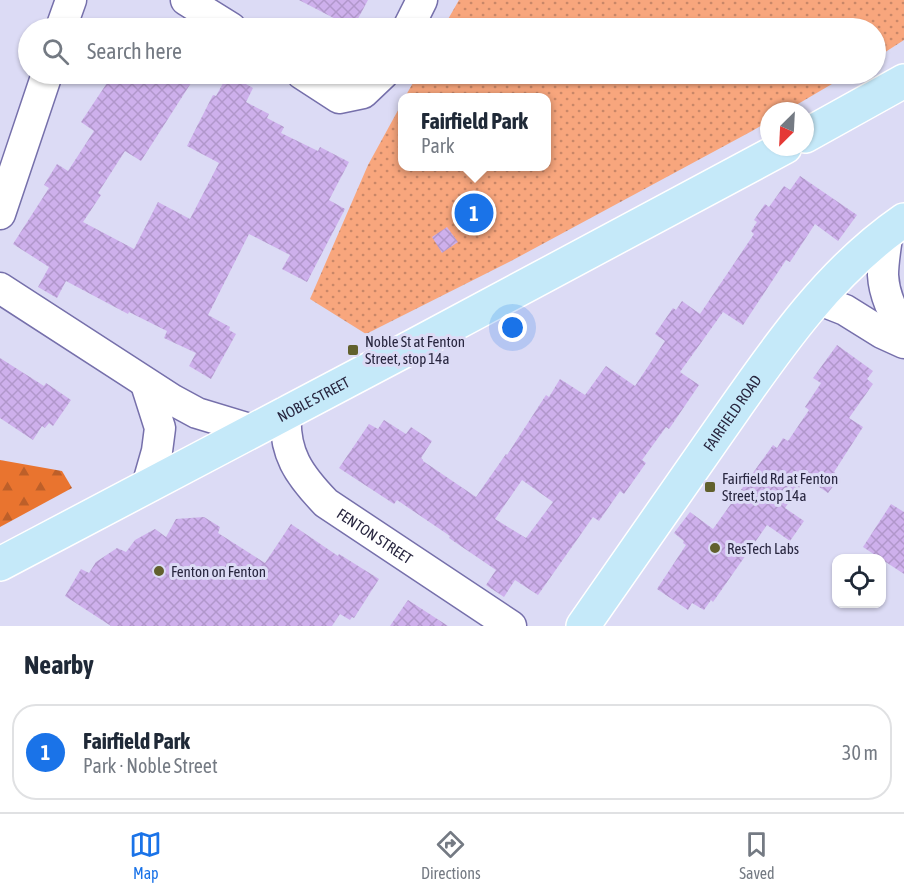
<!DOCTYPE html>
<html lang="en">
<head>
<meta charset="utf-8">
<style>
	body { margin:0; font-family:"Asap Condensed",sans-serif; background:#f6f6f7; color:#1f2937 }
	.controls { position:absolute; right:18px; bottom:18px; display:grid; overflow:hidden; border-radius:12px; box-shadow:0 2px 4px #0004 }
	.controls button { width:54px; height:54px; display:grid; place-items:center; padding:0; border:0; border-bottom:2px solid #e0e1e3; background:#fff; color:#1f2937; font:30px sans-serif }
	.compass { position:absolute; left:760px; top:102px; width:54px; height:54px; border-radius:50%; background:#fff; box-shadow:0 2px 4px #0004; rotate:204deg }
	.you { position:absolute; left:513px; top:328px; width:21px; height:21px; margin:-15px; border:4px solid #fff; border-radius:50%; background:#1a73e8; box-shadow:0 0 0 9px #1a73e833 }
	.badge { display:grid; place-items:center; width:39px; height:39px; border-radius:50%; background:#1a73e8; color:#fff; font-size:20px; font-weight:700 }
	.pin { position:absolute; translate:-50% -50%; border:3px solid #fff; box-shadow:0 2px 6px #0006 }
	.popup { position:absolute; left:398px; top:93px; width:153px; height:78px; box-sizing:border-box; display:grid; place-content:center; border-radius:12px; background:#fff; filter:drop-shadow(0 2px 4px #0005); font-size:20px; white-space:nowrap; color:#747a83 }
	.popup b { font-size:22px; color:#1f2937 }
	.popup::after { content:''; position:absolute; left:50%; top:100%; margin-left:-12px; border:12px solid transparent; border-top-color:#fff }
	.list { margin:0; padding:0; list-style:none }
	h2 { display:flex; justify-content:space-between; align-items:center; height:78px; margin:0; padding:0 24px; font-size:26px }
	h2 small { font-size:20px; font-weight:400; color:#747a83 }
	.list li { display:grid; grid-template-columns:39px 1fr auto; gap:18px; align-items:center; box-sizing:border-box; height:96px; margin:0 12px 12px; padding:0 12px; border:2px solid #e0e1e3; border-radius:24px }
	.list b { display:block; font-size:22px; white-space:nowrap }
	.list p { margin:0; font-size:20px; white-space:nowrap; color:#747a83 }
	.list em { font-size:20px; font-style:normal; color:#747a83 }
	.icon { flex:none; width:33px; height:33px; fill:none; stroke:currentColor; stroke-width:2; stroke-linecap:round; stroke-linejoin:round }
	.map { position:relative; flex:none; width:904px; height:626px; overflow:hidden }
	.search { position:absolute; background:#fff; box-shadow:0 2px 4px #0004; left:18px; right:18px; top:18px; height:66px; display:flex; align-items:center; gap:15px; box-sizing:border-box; padding:0 21px; border-radius:33px; color:#747a83; font-size:22px }
	.sheet { height:186px; background:#fff }
	nav { display:flex; justify-content:space-around; align-items:center; box-sizing:border-box; height:84px; border-top:2px solid #e0e1e3; background:#fff; font-size:16px; color:#747a83 }
	nav a { display:grid; justify-items:center; gap:3px }
	nav .on { color:#1a73e8 }
	.map>svg:first-child { display:block }
	.forest { fill:url(#forest-firs) }
	.park { fill:url(#park-dots) }
	.building { fill:url(#building-cross-hatch); fill-rule:evenodd }
	.lines { fill:none; stroke-linecap:round; stroke-linejoin:round }
	.minor-casing { stroke:#7670ab; stroke-width:33 }
	.major-casing { stroke:#fff; stroke-width:36 }
	.minor { stroke:#fff; stroke-width:30 }
	.major { stroke:#c5e9f9; stroke-width:33 }
	.poi-dot { fill:#61602d; stroke:#dcdbf5; stroke-width:2 }
	.labels { text-anchor:middle; dominant-baseline:central; stroke-width:6; stroke-linejoin:round; paint-order:stroke }
	.poi-label { font-size:15px; fill:#28263f; stroke:#dcdbf5; text-anchor:start }
	.street-label { font-size:15px; fill:#28263f; stroke:#dcdbf5 }
</style>
</head>
<body>
<div class="map">
<svg width="904" height="626" viewBox="0 0 904 626">
	<defs>
		<pattern id="forest-firs" width="22" height="20" patternUnits="userSpaceOnUse" patternTransform="scale(1.5)"><rect width="22" height="20" fill="#e9742f"/><path d="M5 1l3.5 6h-7zM16 11l3.5 6h-7z" fill="#bd5f29"/></pattern>
		<pattern id="park-dots" width="8" height="8" patternUnits="userSpaceOnUse" patternTransform="scale(1.5)"><rect width="8" height="8" fill="#f8a67d"/><path d="M2 2h.1M6 6h.1" fill="none" stroke="#c98768" stroke-width="1.8" stroke-linecap="round"/></pattern>
		<pattern id="building-cross-hatch" width="8" height="8" patternUnits="userSpaceOnUse" patternTransform="scale(1.5)"><rect width="8" height="8" fill="#ceb0ec"/><path d="M0 0l8 8M0 8l8-8" fill="none" stroke="#b197cb"/></pattern>
	</defs>
	<rect width="100%" height="100%" fill="#dcdbf5"/>
	<!-- forest -->
	<polygon class="forest" points="0,460 62,471 72,488 0,527"/>
	<!-- park -->
	<g class="park">
		<polygon points="459,0 904,0 904,40 876,58 876,28 443,28"/>
		<polygon points="418,74 849,74 786,111 769,111 769,121 752,131 511,261 366,334 310,299 368,165 402,103 402,166 546,166 546,98 405,97"/>
	</g>
	<!-- building -->
	<g class="building">
		<polygon points="299,0 368,0 353,28"/>
		<polygon points="113,74 172,74 191,83 141,161 125,151 98,193 101,195 83,222 134,249 158,202 190,219 219,163 187,146 213,95 216,96 228,74 253,88 246,102 269,114 267,118 284,127 281,133 318,151 320,147 349,162 329,200 345,209 307,282 282,269 290,255 249,234 208,315 230,327 229,330 236,334 211,379 189,366 196,353 164,338 167,331 129,312 128,314 66,281 57,298 38,287 49,267 13,244 49,188 44,185 57,164 68,171 94,131 81,122"/>
		<path d="M800,176l57,39 -19,26 -23,-17 -25,38 -4,-2 -43,65 -20,-13 -43,60 19,13 -30,44 -3,-2 -24,33 4,3 -22,31 -4,-3 -21,30 -6,-4 -55,78 -23,-15 -11,17 -18,-12 10,-15 -47,-32 1,-2 -53,-36 -3,4 -55,-36 30,-44 9,5 6,-9 22,14 5,-7 21,14 -11,17 2,2v1l53,36 30,-43 1,1 39,-60 3,2 11,-18 25,16 21,-29 29,20 30,-45 -10,-7 18,-26 3,2 6,-9 18,13 54,-80 -3,-3 6,-9 -3,-2 11,-16 4,3 15,-21 6,4zM522,480l31,22 -27,36 -31,-19z"/>
		<polygon points="447,227 458,242 442,253 432,237"/>
		<polygon points="837,345 873,371 867,379 873,384 849,418 863,427 834,472 840,477 828,493 806,478 785,508 804,521 790,541 767,525 713,602 711,600 704,610 692,603 688,610 657,589 686,545 683,543 684,541 674,533 690,512 713,529 773,445 777,448 783,438 788,441 809,410 805,407 821,383 813,378"/>
		<polygon points="0,358 44,386 46,383 71,400 53,426 49,423 45,428 42,426 33,440 0,418"/>
		<polygon points="891,504 904,512 904,574 863,547"/>
		<polygon points="204,517 220,527 218,533 265,563 291,524 338,556 339,554 379,579 354,618 352,617 350,620 340,614 332,626 111,626 65,596 81,569 89,573 96,562 117,548 126,552 135,540 155,529 166,537 176,519"/>
		<polygon points="408,600 448,626 390,626"/>
	</g>
	<g class="lines">
		<defs>
			<g id="minor">
				<polyline points="186,0 231,28"/>
				<polyline points="61,28 71,0"/>
				<polyline points="408,28 422,0"/>
				<polyline points="302,74 339,98 363,93 383,74"/>
				<polyline points="0,214 47,74"/>
				<path d="M888,231c-2,14 -5,30 -5,44 1,19 10,39 21,54"/>
				<polyline points="0,288 173,400 197,413 253,430"/>
				<polyline points="817,299 845,310 882,333 904,343"/>
				<polyline points="146,384 160,428 157,451 147,486"/>
				<path id="s1" d="M286,412c-3,41 13,63 40,91l185,123"/>
			</g>
			<g id="major">
				<polyline points="805,136 904,81"/>
				<path id="s2" d="M0,564l402,-212 383,-205"/>
				<path id="s3" d="M583,626c46,-66 92,-132 138,-198 53,-76 106,-155 183,-208"/>
			</g>
		</defs>
		<!-- minor casing -->
		<use href="#minor" class="minor-casing"/>
		<!-- major casing -->
		<use href="#major" class="major-casing"/>
		<!-- minor -->
		<use href="#minor" class="minor"/>
		<!-- major -->
		<use href="#major" class="major"/>
	</g>
	<!-- markers -->
	<g class="poi-dot">
		<rect x="347" y="344" width="12" height="12" rx="3"/>
		<rect x="704" y="481" width="12" height="12" rx="3"/>
		<circle cx="715" cy="548" r="6"/>
		<circle cx="159" cy="571" r="6"/>
	</g>
	<g class="labels">
		<!-- poi labels -->
		<g class="poi-label">
			<text x="365" y="341">Noble St at Fenton<tspan x="365" dy="17">Street, stop 14a</tspan></text>
			<text x="722" y="478">Fairfield Rd at Fenton<tspan x="722" dy="17">Street, stop 14a</tspan></text>
			<text x="727" y="548">ResTech Labs</text>
			<text x="171" y="571">Fenton on Fenton</text>
		</g>
		<!-- street labels -->
		<g class="street-label">
			<text stroke="none"><textPath href="#s2" startOffset="354">NOBLE STREET</textPath></text>
			<text stroke="none"><textPath href="#s3" startOffset="260">FAIRFIELD ROAD</textPath></text>
			<text stroke="none"><textPath href="#s1" startOffset="162">FENTON STREET</textPath></text>
		</g>
	</g>
</svg>
<div class="controls">
<button><svg class="icon" aria-label="locate" viewBox="0 0 24 24"><circle cx="12" cy="12" r="6"/><path d="M12 2v4M12 18v4M2 12h4M18 12h4"/></svg></button>
</div>
<svg class="compass" viewBox="-18 -18 36 36"><path d="M0-13l5 13h-10z" fill="#e53935"/><path d="M0 13l5-13h-10z" fill="#747a83"/></svg>
<div class="you"></div>
<div class="pin badge" style="left:474px;top:213px">1</div>
<div class="popup"><b>Fairfield Park</b>Park</div>
<div class="search"><svg class="icon" aria-label="search" viewBox="0 0 24 24"><circle cx="10" cy="10" r="6"/><path d="M15 15l6 6"/></svg>Search here</div>
</div>
<section class="sheet">
<h2>Nearby<small></small></h2>
<ul class="list">
<li><span class="badge">1</span><div><b>Fairfield Park</b><p>Park · Noble Street</p></div><em>30 m</em></li>
</ul>
</section>
<nav>
<a class="on"><svg class="icon" aria-label="map" viewBox="0 0 24 24"><path d="M3 6l6-2 6 2 6-2v14l-6 2-6-2-6 2zM9 4v14M15 6v14"/></svg>Map</a>
<a><svg class="icon" aria-label="directions" viewBox="0 0 24 24"><path d="M12 3l9 9-9 9-9-9zM9 14v-3h6M13 9l2 2-2 2"/></svg>Directions</a>
<a><svg class="icon" aria-label="saved" viewBox="0 0 24 24"><path d="M7 4h10v16l-5-4-5 4z"/></svg>Saved</a>
</nav>
</body>
</html>
